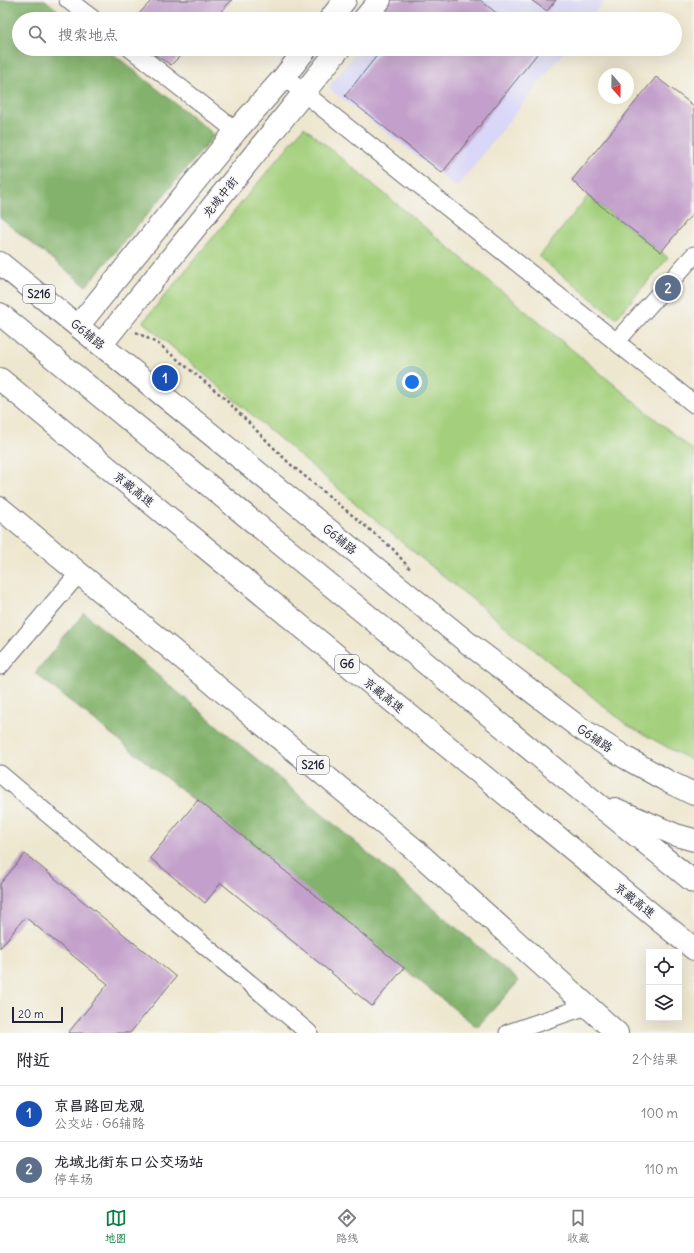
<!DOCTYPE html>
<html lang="zh">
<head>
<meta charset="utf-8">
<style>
	body { margin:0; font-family:Delius,"LXGW WenKai TC",sans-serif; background:#f2f2f3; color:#2b2b33 }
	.controls { position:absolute; right:12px; bottom:12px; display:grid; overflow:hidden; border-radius:0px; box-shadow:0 4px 16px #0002 }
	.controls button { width:36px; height:36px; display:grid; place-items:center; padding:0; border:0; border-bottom:1px solid #e1e1e2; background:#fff; color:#2b2b33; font:20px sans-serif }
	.compass { position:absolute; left:598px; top:68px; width:36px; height:36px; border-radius:50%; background:#fff; box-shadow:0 4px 16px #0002; rotate:160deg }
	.scale { position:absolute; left:12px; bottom:10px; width:51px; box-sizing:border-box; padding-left:4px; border:2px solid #22223b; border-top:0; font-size:11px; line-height:14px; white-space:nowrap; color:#22223b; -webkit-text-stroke:3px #f6f6f2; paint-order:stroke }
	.you { position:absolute; left:412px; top:382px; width:14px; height:14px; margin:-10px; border:3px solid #fff; border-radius:50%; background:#1a73e8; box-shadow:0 0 0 6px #1a73e833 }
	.badge { display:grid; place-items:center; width:26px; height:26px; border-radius:50%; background:#0b8043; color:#fff; font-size:13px; font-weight:700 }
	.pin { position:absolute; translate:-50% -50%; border:2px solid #fff; box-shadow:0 1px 4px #0006 }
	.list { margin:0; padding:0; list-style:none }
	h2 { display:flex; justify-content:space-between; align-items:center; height:52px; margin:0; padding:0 16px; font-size:17px }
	h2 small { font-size:13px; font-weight:400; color:#7c7c81 }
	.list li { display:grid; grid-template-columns:26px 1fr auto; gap:12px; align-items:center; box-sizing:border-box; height:56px; padding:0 16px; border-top:1px solid #e1e1e2 }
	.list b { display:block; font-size:15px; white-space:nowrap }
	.list p { margin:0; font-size:13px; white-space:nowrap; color:#7c7c81 }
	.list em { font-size:13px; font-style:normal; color:#7c7c81 }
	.icon { flex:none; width:22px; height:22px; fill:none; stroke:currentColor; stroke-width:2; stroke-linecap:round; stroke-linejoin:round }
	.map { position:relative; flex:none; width:694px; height:1033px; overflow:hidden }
	.search { position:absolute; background:#fff; box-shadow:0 4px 16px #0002; left:12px; right:12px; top:12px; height:44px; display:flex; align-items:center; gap:10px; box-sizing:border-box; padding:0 14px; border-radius:22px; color:#7c7c81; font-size:15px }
	.sheet { height:164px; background:#fff }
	nav { display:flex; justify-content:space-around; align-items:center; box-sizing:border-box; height:56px; border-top:1px solid #e1e1e2; background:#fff; font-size:11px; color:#7c7c81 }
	nav a { display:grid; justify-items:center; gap:2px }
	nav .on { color:#0b8043 }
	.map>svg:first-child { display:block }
	.built { fill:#d9d6f7 }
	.green { fill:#a4d07d; stroke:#63795c }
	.forest { fill:#83b26c; stroke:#526a54 }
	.building { fill:#c3a0cb }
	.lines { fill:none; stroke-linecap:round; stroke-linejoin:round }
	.minor-casing { stroke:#69676f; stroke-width:19 }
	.major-casing { stroke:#69676f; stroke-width:24 }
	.highway-casing { stroke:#69676f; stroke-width:24 }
	.path { stroke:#69676f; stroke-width:2.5; stroke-dasharray:3 3; stroke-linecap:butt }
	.minor { stroke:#fff; stroke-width:17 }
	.major { stroke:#fff; stroke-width:22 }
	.highway { stroke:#fff; stroke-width:22 }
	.labels { text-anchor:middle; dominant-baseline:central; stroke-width:3; stroke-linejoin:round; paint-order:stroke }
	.shield { fill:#f6f6f2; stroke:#626272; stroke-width:1 }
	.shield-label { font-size:11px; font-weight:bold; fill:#22223b }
	.street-label { font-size:12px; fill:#22223b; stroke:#f6f6f2 }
</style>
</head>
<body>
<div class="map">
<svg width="694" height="1033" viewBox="0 0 694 1033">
	<rect width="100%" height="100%" fill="#f6f6f2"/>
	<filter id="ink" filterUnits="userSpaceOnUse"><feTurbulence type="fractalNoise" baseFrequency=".025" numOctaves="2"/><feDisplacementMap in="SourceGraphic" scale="8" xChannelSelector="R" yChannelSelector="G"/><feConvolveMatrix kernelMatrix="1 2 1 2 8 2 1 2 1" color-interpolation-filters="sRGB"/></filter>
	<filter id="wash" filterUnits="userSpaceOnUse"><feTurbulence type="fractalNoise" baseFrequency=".012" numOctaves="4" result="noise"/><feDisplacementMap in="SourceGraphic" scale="16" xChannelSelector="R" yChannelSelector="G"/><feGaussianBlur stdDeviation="0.9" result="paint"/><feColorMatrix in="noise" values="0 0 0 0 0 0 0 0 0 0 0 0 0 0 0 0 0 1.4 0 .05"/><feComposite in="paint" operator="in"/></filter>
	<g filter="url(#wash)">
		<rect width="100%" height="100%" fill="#eee7cf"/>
		<!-- built -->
		<g class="built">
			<polygon points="399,0 605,0 590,19 384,19"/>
			<polygon points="359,49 566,49 457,187 328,88"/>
		</g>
		<!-- green -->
		<g class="green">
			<polygon points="304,127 694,451 694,762 627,725 388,531 143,322"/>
			<polygon points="588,196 661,252 668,258 616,318 539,257"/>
		</g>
		<!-- forest -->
		<g class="forest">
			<polygon points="0,0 45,0 69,19 19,19 19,49 107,49 215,135 86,286 0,218"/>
			<polygon points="84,613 519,981 477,1027 35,673"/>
		</g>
		<g id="blocks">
			<!-- building -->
			<g class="building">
				<polygon points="152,0 232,0 214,19 134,19"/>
				<polygon points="387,0 480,0 504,19 372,19"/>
				<polygon points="531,0 556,0 547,11"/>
				<polygon points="146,49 187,49 171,65"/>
				<polygon points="382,49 541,49 442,173 345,96"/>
				<polygon points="656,77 694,106 694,212 661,252 588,196 572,180"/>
				<polygon points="198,800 404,968 372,1006 221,883 205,903 150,858"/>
				<polygon points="25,854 176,977 130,1033 68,1033 108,984 25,917 0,948 0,884"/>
			</g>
		</g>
	</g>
	<g filter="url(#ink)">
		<use href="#blocks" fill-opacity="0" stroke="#69676f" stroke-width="1"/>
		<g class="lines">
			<defs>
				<g id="minor">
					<polyline points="68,0 93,19"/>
					<polyline points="131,49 236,131"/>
					<polyline points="284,77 694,404"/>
					<polyline points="616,342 694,255"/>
					<polyline points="0,666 79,573"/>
					<polyline points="0,774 309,1033"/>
					<polyline points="508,1033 587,1006"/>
				</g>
				<g id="major">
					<polyline points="330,19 345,0"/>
					<polyline points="364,19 380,0"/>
					<polyline points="0,263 468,643 580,728 626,758 669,782 694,794"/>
					<polyline points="78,326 236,131 284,77 306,49"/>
					<polyline points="101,345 339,49"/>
					<polyline points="0,508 414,849 617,1033"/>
				</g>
				<g id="highway">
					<polyline points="0,314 590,798 694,882"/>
					<polyline points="0,379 694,949"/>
					<polyline points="615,809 676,835 694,840"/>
				</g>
			</defs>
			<!-- minor casing -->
			<use href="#minor" class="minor-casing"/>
			<!-- major casing -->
			<use href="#major" class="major-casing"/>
			<!-- highway casing -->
			<use href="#highway" class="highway-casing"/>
			<!-- path -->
			<polyline class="path" points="136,332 160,345 222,396 290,464 392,548 411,570"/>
			<!-- minor -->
			<use href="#minor" class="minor"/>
			<!-- major -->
			<use href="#major" class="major"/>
			<!-- highway -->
			<use href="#highway" class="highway"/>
		</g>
	</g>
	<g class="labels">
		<!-- shield labels -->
		<g class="shield">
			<rect x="23" y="285" width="32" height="18" rx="3"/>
			<rect x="335" y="655" width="24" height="18" rx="3"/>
			<rect x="297" y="756" width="32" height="18" rx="3"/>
		</g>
		<g class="shield-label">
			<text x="39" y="294">S216</text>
			<text x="347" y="664">G6</text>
			<text x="313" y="765">S216</text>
		</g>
		<!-- street labels -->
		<g class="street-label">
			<text transform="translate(220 197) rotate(-51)">龙域中街</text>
			<text transform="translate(88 334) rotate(39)">G6辅路</text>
			<text transform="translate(134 489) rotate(39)">京藏高速</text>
			<text transform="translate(340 539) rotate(39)">G6辅路</text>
			<text transform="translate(384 695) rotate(39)">京藏高速</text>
			<text transform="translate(595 738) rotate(34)">G6辅路</text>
			<text transform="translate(635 900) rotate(39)">京藏高速</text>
		</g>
	</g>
</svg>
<div class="controls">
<button><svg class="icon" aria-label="locate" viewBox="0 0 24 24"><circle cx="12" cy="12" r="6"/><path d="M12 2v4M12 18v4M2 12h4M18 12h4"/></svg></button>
<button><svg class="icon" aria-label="layers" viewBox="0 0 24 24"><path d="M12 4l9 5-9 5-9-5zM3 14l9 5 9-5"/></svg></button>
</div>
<svg class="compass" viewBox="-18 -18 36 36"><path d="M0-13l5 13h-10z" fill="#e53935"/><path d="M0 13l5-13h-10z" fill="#7c7c81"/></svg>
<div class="scale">20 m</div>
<div class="you"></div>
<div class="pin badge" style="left:165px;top:378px;background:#1a4fb4">1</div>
<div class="pin badge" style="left:668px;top:288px;background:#5c6f8a">2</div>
<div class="search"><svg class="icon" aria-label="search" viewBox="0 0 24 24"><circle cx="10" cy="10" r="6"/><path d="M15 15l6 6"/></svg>搜索地点</div>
</div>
<section class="sheet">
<h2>附近<small>2个结果</small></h2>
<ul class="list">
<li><span class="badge" style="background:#1a4fb4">1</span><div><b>京昌路回龙观</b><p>公交站 · G6辅路</p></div><em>100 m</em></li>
<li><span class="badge" style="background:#5c6f8a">2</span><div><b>龙域北街东口公交场站</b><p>停车场</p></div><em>110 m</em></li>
</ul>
</section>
<nav>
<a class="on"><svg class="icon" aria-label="map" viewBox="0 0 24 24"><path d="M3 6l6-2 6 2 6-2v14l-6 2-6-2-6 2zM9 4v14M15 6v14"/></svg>地图</a>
<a><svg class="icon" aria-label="directions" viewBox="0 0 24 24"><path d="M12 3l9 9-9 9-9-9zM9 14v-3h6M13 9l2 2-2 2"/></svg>路线</a>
<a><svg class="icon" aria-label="saved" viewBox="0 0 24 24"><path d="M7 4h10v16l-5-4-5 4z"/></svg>收藏</a>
</nav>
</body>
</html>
